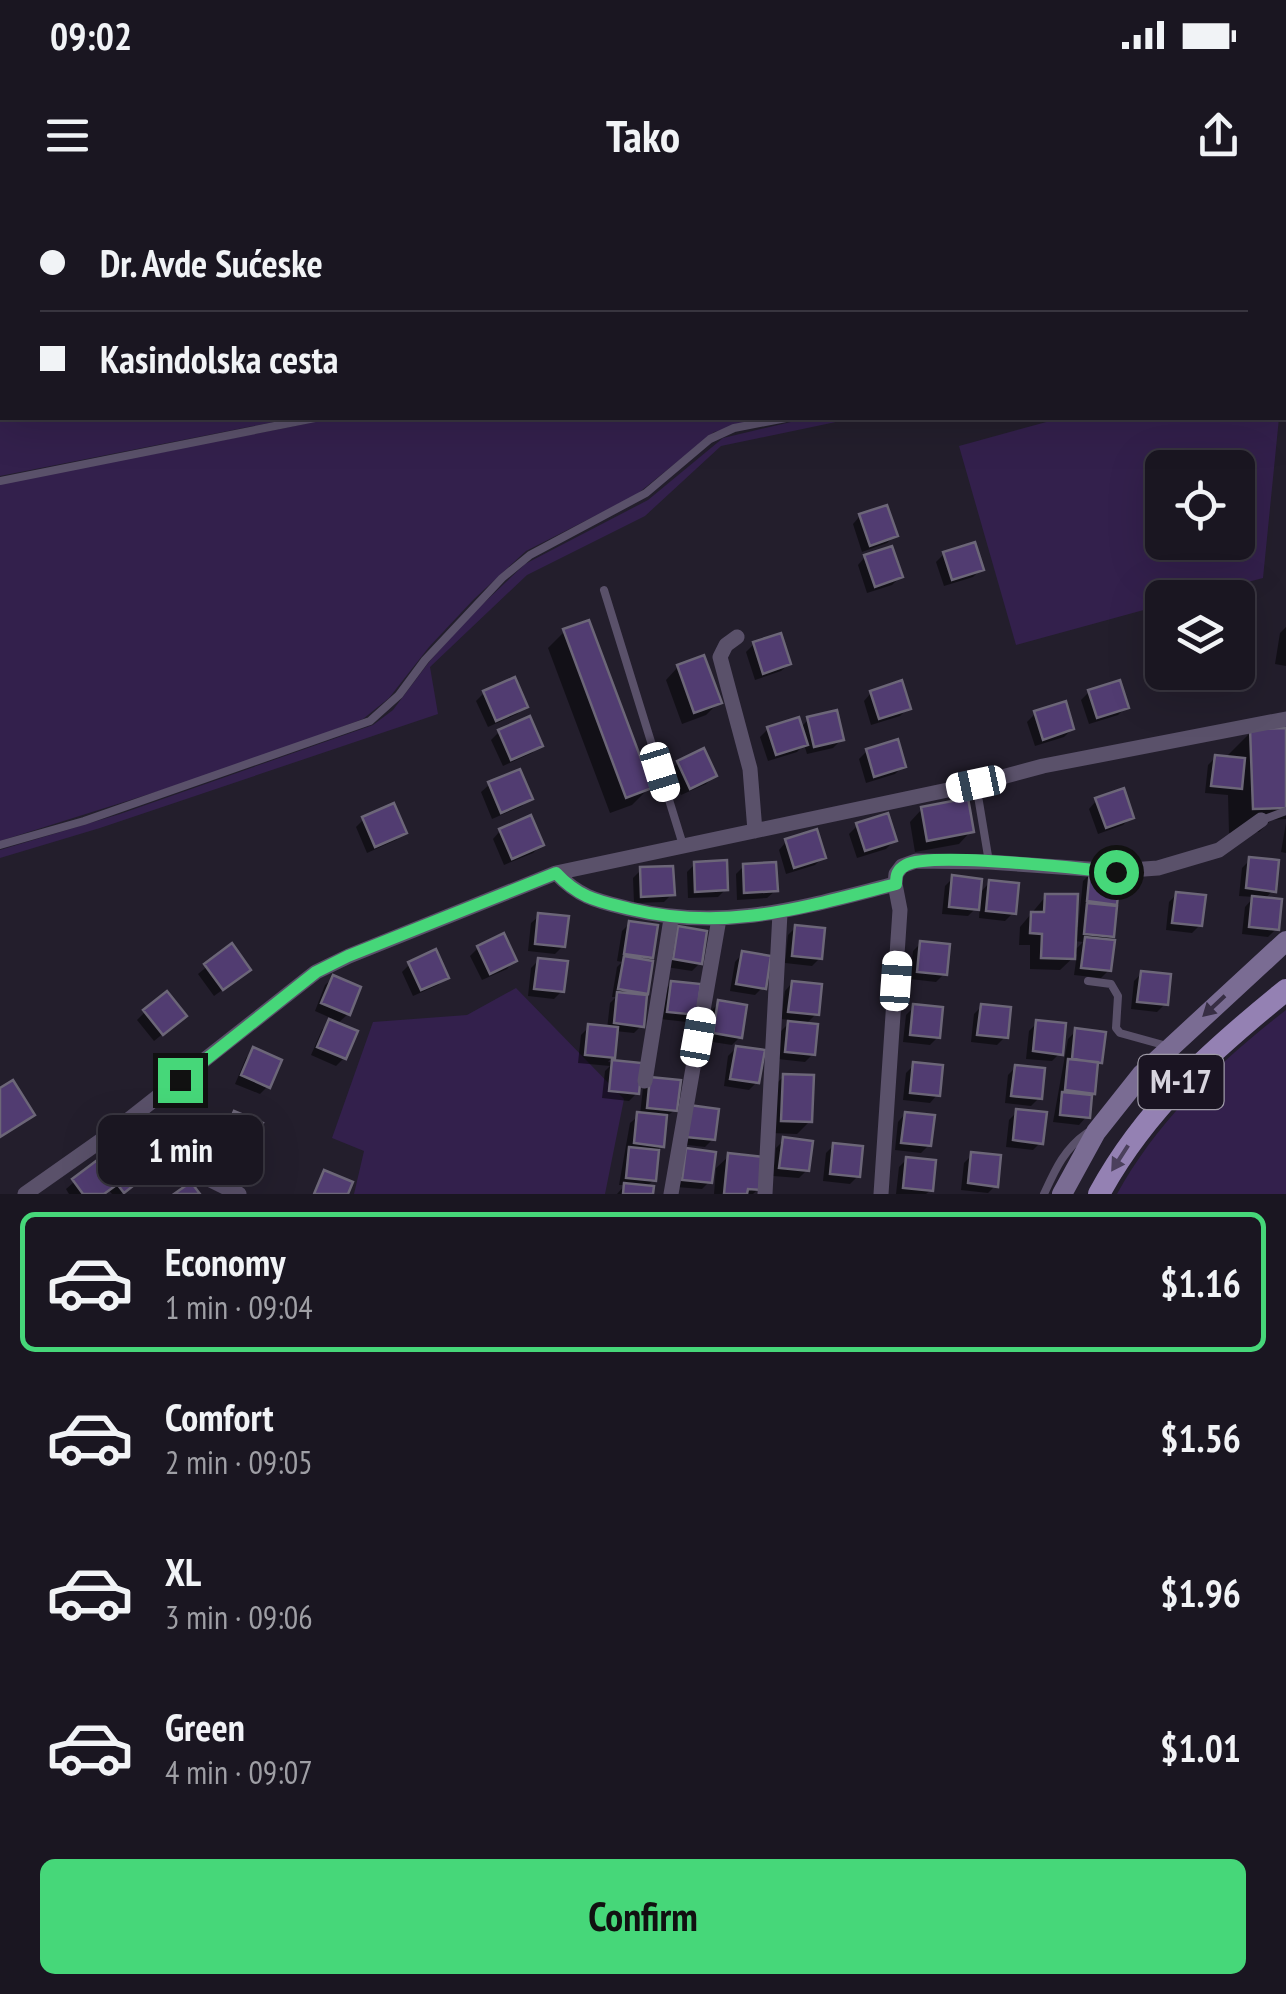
<!DOCTYPE html>
<html lang="en">
<head>
<meta charset="utf-8">
<style>
  body { margin:0; font-family:"PT Sans Narrow",sans-serif; background:#27232e; color:#f1f3f6; height:100vh; display:flex; flex-direction:column; font-size:38px; white-space:nowrap }
  * { box-sizing:border-box; margin:0 }
  p { font-size:32px; color:#9f9fa5 }
  .icon { flex:none; width:55px; height:55px; fill:none; stroke:currentColor; stroke-width:2; stroke-linecap:round; stroke-linejoin:round }
  .map { position:relative; height:994px; overflow:hidden }
  .side { display:flex; flex-direction:column; background:#1a1621; flex:1 }
  .side>* { flex:none }
  .guide { position:absolute; left:0px; top:0px; width:1288px; height:220px; box-shadow:0 10px 40px #0002,0 0 0 2px #38353f; display:grid; align-content:center; height:220px; padding:0 40px; background:#1a1621 }
  .tools { position:absolute; left:1145px; top:250px; display:grid; gap:20px }
  .tools a { display:grid; place-items:center; width:110px; height:110px; border-radius:15px; background:#1a1621; box-shadow:0 10px 40px #0002,0 0 0 2px #38353f; font-size:50px }
  .end { position:absolute; width:45px; height:45px; margin:-22px; border:12px solid #46d779; background:#111; box-shadow:0 0 0 5px #111 }
  .from { border-radius:50% }
  .bubble { position:absolute; height:70px; border-radius:15px; background:#1a1621; box-shadow:0 10px 40px #0002,0 0 0 2px #38353f; font-size:32px; font-weight:800; line-height:70px; text-align:center }
  .car { position:absolute; width:30px; height:60px; margin:-30px -15px; border-radius:12px; box-shadow:0 0 8px 2px #0007; background:linear-gradient(#fff 24%,#345 0 40%,#fff 0 76%,#345 0 86%,#fff 0) }
  .guide b { display:flex; align-items:center; gap:35px; height:95px; font-size:38px }
  .guide b+b { border-top:2px solid #38353f }
  .guide i { width:25px; height:25px; background:#f1f3f6 }
  ul { padding:18px 0 0; list-style:none }
  li { display:flex; align-items:center; gap:30px; height:140px; margin:0 20px 15px; padding:0 20px; border:5px solid transparent; border-radius:15px }
  li div { flex:1 }
  li b { display:block; font-size:38px }
  li em { font-style:normal; font-weight:800 }
  li.current { border-color:#46d779 }
  li>.icon { width:90px; height:90px; stroke-width:1.5 }
  .cta { display:flex; gap:20px; margin-top:auto; padding:20px 40px }
  .cta a { flex:1; height:115px; border-radius:15px; background:#46d779; color:#111; font-size:40px; font-weight:800; line-height:115px; text-align:center }
  .status { display:flex; justify-content:space-between; align-items:center; height:70px; padding:0 50px; background:#1a1621; direction:ltr }
  .status svg { height:28px; fill:currentColor }
  header { display:flex; justify-content:space-between; align-items:center; height:130px; padding:0 40px; background:#1a1621; font-size:45px; font-weight:800 }
  .map>svg:first-child { display:block }
  .green { fill:#33204c; fill-rule:evenodd }
  .shadow { fill:#0007; fill-rule:evenodd }
  .building { fill:#513c71; stroke:#6c6678; stroke-width:2.5 }
  .lines { fill:none; stroke-linecap:round; stroke-linejoin:round }
  .lane { stroke:#5a516a; stroke-width:8 }
  .street { stroke:#5a516a; stroke-width:15 }
  .secondary { stroke:#7a6c93; stroke-width:20 }
  .primary { stroke:#9481b3; stroke-width:22 }
  .oneway { fill:#372e44 }
  .oneway2 { fill:#4b405c }
  .route { stroke:#46d779; stroke-width:12 }
  .labels { text-anchor:middle; stroke-width:8; stroke-linejoin:round; paint-order:stroke }
  .shield { fill:#1a1422; stroke:#9e9aa6; stroke-width:2.5 }
  .shield-label { font-size:32px; font-weight:bold; fill:#d7d4de }
</style>
</head>
<body>
<div class="status"><b>09:02</b><svg viewBox="0 0 49 12"><path d="M0 12V9h3v3zM5 12V6h3v6zM10 12V3h3v9zM15 12V0h3v12zM26 1h20v11H26zM47 4h2v5h-2z"/></svg></div>
<header><svg class="icon" aria-label="menu" viewBox="0 0 24 24"><path d="M4 6h16M4 12h16M4 18h16"/></svg>Tako<svg class="icon" aria-label="share" viewBox="0 0 24 24"><path d="M12 15V3M7 8l5-5 5 5M5 13v7h14v-7"/></svg></header>
<div class="map">
<svg width="1286" height="994" viewBox="0 0 1286 994">
  <rect width="100%" height="100%" fill="#231e2c"/>
  <path class="green" d="M185,0H1286V30L1285,2H170Z
    M0,35H2V218H294L0,276Z
    M335,218H768L714,232L636,295L526,351L474,399L429,447L389,498L363,519L232,568L0,641V284Z
    M808,218H855L721,246L645,316L527,375L430,467L438,514L100,628L0,658V650L120,614L373,525L393,510L429,462L468,418L525,364L648,300L723,238Z
    M1061,218H1279L1263,378L1192,397L1162,398V405L1016,445L959,246ZM1162,268H1238V342H1162Z
    M516,788L624,899L605,994H354L364,951L332,938L373,822L467,815Z
    M1286,810V994H1117C1158,920 1219,862 1286,810Z"/>
  <path class="shadow" d="M860,316L895,335L887,343L862,352L853,324Z
    M944,354L981,369L973,377L944,386L936,362Z
    M865,357L900,377L892,385L867,393L858,365Z
    M1286,427V466L1275,464L1280,433Z
    M565,431L649,588L632,605L610,613L548,448Z
    M754,444L789,464L781,471L755,480L746,452Z
    M678,467L719,502L706,515L682,524L666,480Z
    M1089,492L1126,507L1118,515L1089,524L1081,500Z
    M484,493L525,506L517,514L488,527L476,501Z
    M871,493L908,508L900,516L871,525L864,501Z
    M1035,514L1072,529L1064,537L1035,546L1027,522Z
    M809,519L841,540L833,548L807,554L804,544L797,552L768,561L760,537L768,529L800,528Z
    M1286,531V619L1271,620L1259,632L1229,633L1228,595L1205,593L1208,565L1216,557L1225,558L1251,532Z
    M499,532L540,545L532,553L503,566L491,540Z
    M867,551L903,566L895,574L866,583L859,559Z
    M678,563L714,576L706,584L681,595L670,571Z
    M519,572L530,598L522,606L492,619L481,592L489,585Z
    M1096,601L1131,617L1123,625L1098,634L1089,609Z
    M922,609L971,631L959,644L915,652L910,622Z
    M364,619L404,632L396,640L367,653L356,627Z
    M1286,623V653L1281,652Z
    M857,626L894,641L886,649L857,658L849,634Z
    M500,631L541,645L533,653L504,665L493,639Z
    M786,642L823,657L815,665L786,674L779,650Z
    M1250,660L1273,690L1264,700L1276,729L1268,737L1242,734L1245,707L1254,697L1239,696L1242,668Z
    M695,664L726,689L718,697L688,698L687,672Z
    M744,666L775,691L767,698L737,700L736,674Z
    M641,670L672,694L664,702L634,703L633,678Z
    M1091,673L1118,676L1111,736L1105,742L1109,770L1101,778L1074,775L1077,754L1060,770L1030,769V745H1019L1020,727L1046,696L1074,727H1078L1083,681ZM1074,741L1083,742L1073,752Z
    M953,678L978,695L990,682L1013,713L1005,721L979,718L980,704L968,716L942,714L945,686Z
    M1177,694L1200,725L1192,733L1166,730L1169,702Z
    M539,716L563,746L555,754L528,751L531,723Z
    M630,723L651,757L646,762L645,793L640,797L642,825L634,833L615,831L612,857L608,862L640,865L637,893L629,901L602,898L605,871L610,866L578,863L581,835L589,827L607,829L610,803L616,797H612L617,767L622,762L617,761L622,731Z
    M796,727L820,758L812,766L785,763L788,735Z
    M679,729L700,763L692,771L666,767L671,737Z
    M921,743L944,774L936,782L910,779L913,751Z
    M231,747L240,777L214,796L198,774Z
    M478,748L514,761L507,769L482,780L470,756Z
    M742,754L763,787L755,795L730,791L735,762Z
    M539,760L562,791L554,799L528,796L531,768Z
    M410,764L446,777L438,785L413,796L402,772Z
    M1142,773L1165,804L1157,812L1131,809L1134,781Z
    M333,778L348,814L336,825L344,858L336,866L311,855L322,830L333,819L315,811L325,785Z
    M672,783L695,814L687,822L660,819L664,791Z
    M792,783L816,814L805,825L813,854L805,862L778,859L781,831L792,820L781,819L785,791Z
    M719,803L740,837L732,845L706,841L711,811Z
    M982,806L1005,837L997,845L971,842L974,814Z
    M914,807L938,837L930,845L903,842L906,815Z
    M145,812L176,823L154,841L137,820Z
    M1037,823L1060,853L1052,861L1026,859L1029,831Z
    M1076,831L1103,834L1087,916L1079,925L1053,922L1068,839Z
    M736,848L757,882L749,890L724,886L728,856Z
    M254,850L268,886L260,894L235,884L246,858Z
    M914,865L937,895L930,903L903,900L906,873Z
    M1016,867L1039,898L1031,906L1005,903L1008,875Z
    M784,876L810,921L797,934L770,933L771,889Z
    M651,880L675,910L664,918L654,980L646,987L651,994H617L625,985H619L630,923L640,915L643,888Z
    M1017,912L1041,942L1033,950L1006,947L1009,920Z
    M235,914L249,950L241,958L216,947L227,922Z
    M905,914L929,945L921,953L895,950L898,922Z
    M682,916L713,939L705,947L679,944Z
    M784,940L807,970L799,978L773,976L776,948Z
    M834,945L858,976L850,984L823,981L826,953Z
    M687,951L710,981L702,989L676,987Z
    M972,955L996,985L988,993L961,990L964,963Z
    M729,956L758,989L753,994H714L716,968Z
    M907,959L931,990L926,994H896L899,967Z
    M95,964L103,974L107,970L137,982L121,994H112L108,989L103,994H69L66,989Z"/>
  <path class="building" d="M887,305L898,336L870,346L859,314Z
    M975,342L984,370L952,380L943,352Z
    M892,346L903,377L875,387L864,355Z
    M1238,413L1247,414L1244,445H1238Z
    M589,420L652,588L626,598L563,429Z
    M781,433L791,464L763,474L753,442Z
    M704,455L722,503L694,513L677,465Z
    M515,477L528,507L496,521L483,491Z
    M902,480L911,509L879,519L870,491Z
    M1120,480L1129,508L1097,518L1088,490Z
    M1066,501L1074,529L1043,540L1034,511Z
    M837,510L844,540L814,547L807,517Z
    M530,516L543,546L511,560L498,530Z
    M799,517L808,545L776,555L767,527Z
    M1286,528V608L1253,609L1250,529Z
    M898,539L906,567L874,577L866,549Z
    M704,548L717,576L690,589L677,561Z
    M1215,555L1245,558L1242,589L1211,586Z
    M520,569L533,599L501,613L488,582Z
    M1124,588L1134,618L1106,628L1095,598Z
    M968,598L974,632L927,641L921,607Z
    M394,603L407,633L375,647L362,617Z
    M888,613L897,641L865,651L856,623Z
    M531,615L544,645L512,659L499,629Z
    M817,629L826,658L794,668L785,639Z
    M1249,657L1279,660L1276,692L1246,688Z
    M727,660L728,690L695,692L694,662Z
    M776,662L778,691L744,693L743,664Z
    M673,666L675,695L641,697L640,667Z
    M1090,670L1120,673L1117,705L1087,701Z
    M952,675L982,679L979,710L949,707Z
    M989,680L1019,683L1016,714L986,711Z
    M1176,692L1206,695L1202,726L1172,723Z
    M1045,694H1078L1075,759L1041,758L1042,734L1030,733L1031,712H1044Z
    M1252,696L1282,699L1279,730L1249,727Z
    M1087,703L1117,706L1114,737L1084,734Z
    M538,713L569,716L565,747L535,744Z
    M629,721L658,725L653,758L624,754Z
    M795,725L825,728L822,759L792,756Z
    M678,726L707,731L702,764L673,759Z
    M504,733L517,761L490,774L477,746Z
    M1085,737L1115,740L1111,771L1081,768Z
    M920,741L950,744L947,775L917,772Z
    M232,743L251,770L223,790L204,764Z
    M436,749L449,778L421,790L408,762Z
    M742,751L771,756L766,789L736,784Z
    M624,756L653,761L648,794L618,789Z
    M538,758L568,761L564,792L534,789Z
    M1141,771L1171,774L1168,805L1137,802Z
    M333,775L361,787L350,815L321,803Z
    M671,781L701,784L697,815L667,812Z
    M792,781L822,784L819,815L788,812Z
    M167,791L187,816L163,835L143,810Z
    M617,792L647,795L644,827L614,823Z
    M718,800L747,805L742,838L713,833Z
    M913,804L943,807L940,838L910,835Z
    M981,804L1011,807L1008,838L977,835Z
    M329,819L358,831L346,859L317,847Z
    M1036,820L1066,823L1063,855L1033,851Z
    M788,821L818,824L815,855L785,852Z
    M588,824L618,827L615,858L585,855Z
    M1075,828L1106,832L1102,863L1072,859Z
    M736,846L765,850L759,883L730,879Z
    M253,847L282,860L270,888L241,875Z
    M1068,859L1098,862L1095,894L1065,890Z
    M612,860L642,863L639,894L609,891Z
    M913,862L943,865L940,896L910,893Z
    M1015,865L1045,868L1042,899L1011,896Z
    M783,874L814,875L812,922L781,921Z
    M650,877L681,880L677,911L647,908Z
    M13,880L35,915L0,937V888Z
    M1062,892L1092,895L1090,918L1060,915Z
    M689,905L719,909L715,940L685,937Z
    M1016,909L1047,912L1043,944L1013,940Z
    M234,911L263,923L251,951L222,939Z
    M637,912L667,915L664,947L634,943Z
    M905,912L935,915L931,946L901,943Z
    M783,937L813,941L809,971L779,968Z
    M833,943L863,946L860,977L830,974Z
    M629,947L659,950L656,981L626,978Z
    M686,948L716,952L712,983L682,980Z
    M129,949L148,974L124,993L105,968Z
    M971,952L1001,955L998,987L968,983Z
    M728,953L764,957L761,990L748,989L747,994H724Z
    M906,957L936,960L933,991L903,988Z
    M96,961L115,986L104,994H83L72,979Z
    M324,970L353,982L348,994H314Z
    M191,982L200,994H174Z
    M624,983L654,986L653,994H623Z"/>
  <g class="lines">
    <path class="lane" d="M139,2L154,0
      M0,31L2,30
      M1285,33H1286
      M1285,123H1286
      M0,281L315,218
      M604,390L683,645
      M976,584L989,662
      M1262,620L1286,611
      M0,645L84,621L370,521L399,495L425,460L502,378L530,355L646,293L710,239L734,228L786,218
      M1088,781L1111,784L1118,796L1116,828L1120,833L1167,846
      M1044,994C1055,970 1064,949 1087,933"/>
    <path class="street" d="M737,437L726,445L720,457L750,569L755,631
      M556,673C580,698 598,701 630,709C724,732 804,707 895,684L896,674L902,666L916,661L989,662L1117,671L1158,668L1219,650L1261,620
      M645,881L671,719
      M113,932L239,994
      M25,994L113,932L316,772L349,756L556,673L976,584L1043,566L1286,519
      M671,994L719,719
      M765,994L780,713
      M881,994L900,710L895,684"/>
    <path class="secondary" d="M1062,994L1096,932L1142,874L1286,741"/>
    <path class="primary" d="M1099,994C1145,909 1212,850 1286,790"/>
  </g>
  <defs><path id="oneway-solid" d="M-6-.8H1V-3.2L6.5 0L1 3.2V.8H-6Z" transform="scale(2.5)"/></defs>
  <use class="oneway" href="#oneway-solid" transform="translate(1214 806) rotate(137)"/>
  <use class="oneway2" href="#oneway-solid" transform="translate(1120 958) rotate(123)"/>
  <g class="lines">
    <path class="route" d="M180,880L316,772L348,756L556,673C579,698 598,701 630,709C727,732 802,708 896,684C896,675 897,670 906,665C932,651 1079,669 1116,672"/>
  </g>
  <g class="labels">
    <rect class="shield" x="1138.5" y="855" width="85" height="54" rx="8"/>
    <g class="shield-label">
      <text x="1181" y="893">M-17</text>
    </g>
  </g>
</svg>
<div class="tools">
<a><svg class="icon" aria-label="locate" viewBox="0 0 24 24"><circle cx="12" cy="12" r="6"/><path d="M12 2v4M12 18v4M2 12h4M18 12h4"/></svg></a>
<a><svg class="icon" aria-label="layers" viewBox="0 0 24 24"><path d="M12 4l9 5-9 5-9-5zM3 14l9 5 9-5"/></svg></a>
</div>
<i class="end from" style="left:1116px;top:672px"></i>
<i class="end" style="left:180px;top:880px"></i>
<div class="bubble" style="left:98px;top:915px;width:165px">1 min</div>
<i class="car" style="left:660px;top:572px;rotate:163deg"></i>
<i class="car" style="left:976px;top:584px;rotate:258deg"></i>
<i class="car" style="left:896px;top:781px;rotate:4deg"></i>
<i class="car" style="left:698px;top:837px;rotate:10deg"></i>
<div class="guide">
<b><i class="from"></i>Dr. Avde Sućeske</b>
<b><i></i>Kasindolska cesta</b>
</div>
</div>
<section class="side">
<ul>
<li class="current"><svg class="icon" aria-label="car" viewBox="0 0 24 24"><path d="M5 17H2v-5l4-1 3-4h7l3 4 3 1v5h-3M9 17h6M6 11h13"/><circle cx="7" cy="17" r="2"/><circle cx="17" cy="17" r="2"/></svg><div><b>Economy</b><p>1 min · 09:04</p></div><em>$1.16</em></li>
<li><svg class="icon" aria-label="car" viewBox="0 0 24 24"><path d="M5 17H2v-5l4-1 3-4h7l3 4 3 1v5h-3M9 17h6M6 11h13"/><circle cx="7" cy="17" r="2"/><circle cx="17" cy="17" r="2"/></svg><div><b>Comfort</b><p>2 min · 09:05</p></div><em>$1.56</em></li>
<li><svg class="icon" aria-label="car" viewBox="0 0 24 24"><path d="M5 17H2v-5l4-1 3-4h7l3 4 3 1v5h-3M9 17h6M6 11h13"/><circle cx="7" cy="17" r="2"/><circle cx="17" cy="17" r="2"/></svg><div><b>XL</b><p>3 min · 09:06</p></div><em>$1.96</em></li>
<li><svg class="icon" aria-label="car" viewBox="0 0 24 24"><path d="M5 17H2v-5l4-1 3-4h7l3 4 3 1v5h-3M9 17h6M6 11h13"/><circle cx="7" cy="17" r="2"/><circle cx="17" cy="17" r="2"/></svg><div><b>Green</b><p>4 min · 09:07</p></div><em>$1.01</em></li>
</ul>
<div class="cta"><a>Confirm</a></div>
</section>
</body>
</html>
